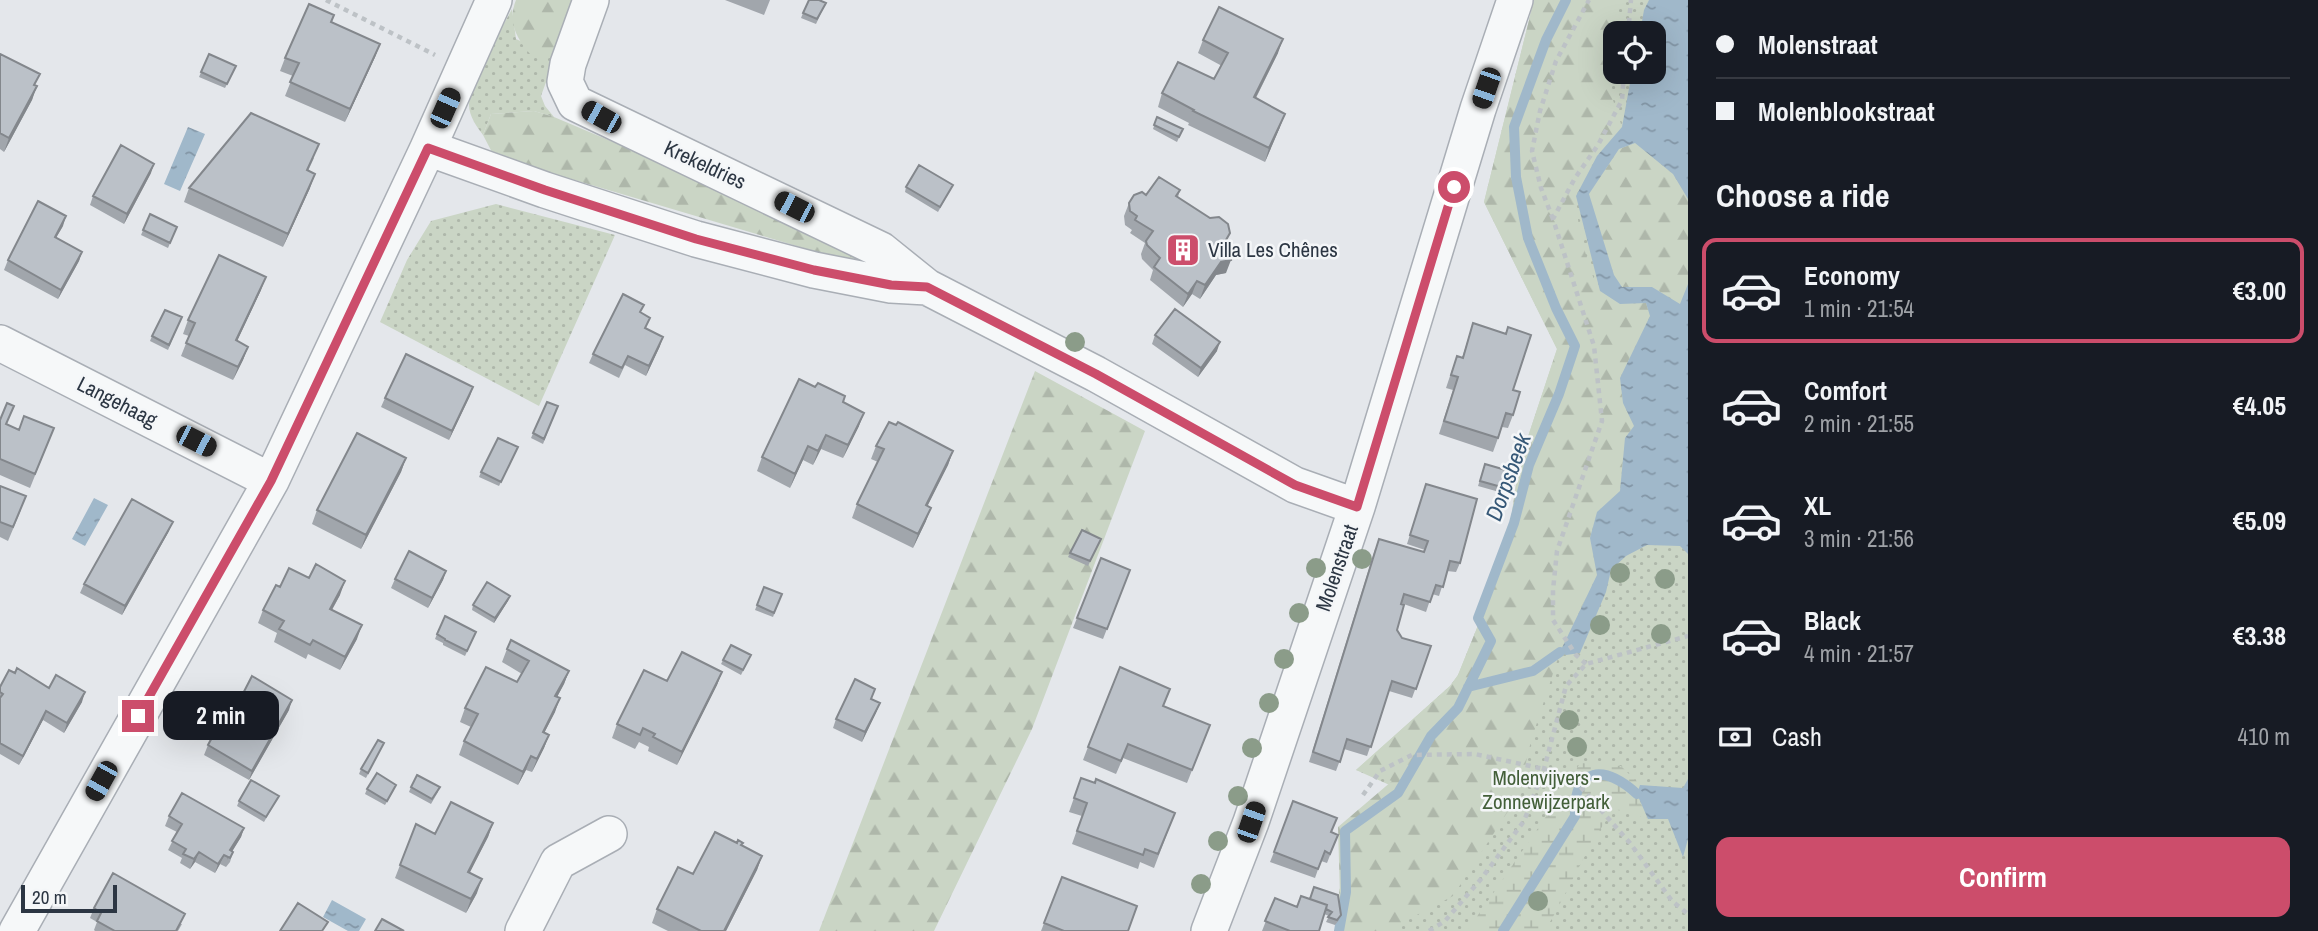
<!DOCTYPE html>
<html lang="en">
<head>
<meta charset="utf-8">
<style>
  body { margin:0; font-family:"Archivo Narrow",sans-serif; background:#242831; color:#f1f3f6; height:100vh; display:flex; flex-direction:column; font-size:26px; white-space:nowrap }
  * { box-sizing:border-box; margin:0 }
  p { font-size:23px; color:#9ea1a6 }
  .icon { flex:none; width:38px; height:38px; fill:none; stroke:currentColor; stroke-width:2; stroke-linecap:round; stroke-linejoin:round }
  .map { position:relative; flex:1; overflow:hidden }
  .sheet { display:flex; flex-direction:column; background:#171b24; width:630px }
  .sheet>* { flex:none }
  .banner { display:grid; align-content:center; height:154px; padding:0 28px; background:#171b24 }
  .buttons { position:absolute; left:1603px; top:21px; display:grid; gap:14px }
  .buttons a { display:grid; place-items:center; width:63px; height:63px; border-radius:14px; background:#171b24; box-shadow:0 7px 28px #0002; font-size:35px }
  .scale { position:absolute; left:21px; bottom:18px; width:96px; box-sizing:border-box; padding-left:7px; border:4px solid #2c3643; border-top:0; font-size:19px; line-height:24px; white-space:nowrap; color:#2c3643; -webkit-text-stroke:5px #f4f6f8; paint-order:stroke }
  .end { position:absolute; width:32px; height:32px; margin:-16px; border:9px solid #cc4d6b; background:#fff; box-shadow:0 0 0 4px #fff }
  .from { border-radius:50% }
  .bubble { position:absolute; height:49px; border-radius:14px; background:#171b24; box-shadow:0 7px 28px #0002; font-size:23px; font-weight:700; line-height:49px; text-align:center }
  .car { position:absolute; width:21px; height:42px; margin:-21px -10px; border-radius:9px; box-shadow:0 0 5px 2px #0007; background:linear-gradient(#222 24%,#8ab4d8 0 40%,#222 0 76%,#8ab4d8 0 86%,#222 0) }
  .banner b { display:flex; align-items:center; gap:24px; height:66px; font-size:26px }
  .banner b+b { border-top:2px solid #363941 }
  .banner i { width:18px; height:18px; background:#f1f3f6 }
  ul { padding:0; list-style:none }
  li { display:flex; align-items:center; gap:21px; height:105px; margin:0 14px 10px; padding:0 14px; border:4px solid transparent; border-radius:14px }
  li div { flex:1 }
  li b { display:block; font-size:26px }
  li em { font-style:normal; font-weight:700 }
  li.current { border-color:#cc4d6b }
  li>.icon { width:63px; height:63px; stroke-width:1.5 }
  h2 { padding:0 28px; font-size:32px; line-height:84px }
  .pay { display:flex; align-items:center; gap:18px; height:77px; padding:0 28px; font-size:26px }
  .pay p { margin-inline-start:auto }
  .button { display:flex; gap:14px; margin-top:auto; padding:14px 28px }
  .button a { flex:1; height:80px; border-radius:14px; background:#cc4d6b; color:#fff; font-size:28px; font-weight:700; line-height:80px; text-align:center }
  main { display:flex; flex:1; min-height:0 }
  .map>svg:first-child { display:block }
  .grass { fill:url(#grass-dots); fill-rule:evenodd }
  .forest { fill:url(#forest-firs) }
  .wetland { fill:url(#wetland-marsh) }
  .water { fill:url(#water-ripples) }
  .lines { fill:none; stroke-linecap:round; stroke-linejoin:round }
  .stream { stroke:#a0b8ca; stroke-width:10 }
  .street-casing { stroke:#a9aeb5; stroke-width:38 }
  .path { stroke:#bdc2c6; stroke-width:4.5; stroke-dasharray:5 5; stroke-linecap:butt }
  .street { stroke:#f6f8f9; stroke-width:35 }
  .tree { fill:#8b9c89 }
  .wall { fill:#a1a6ac }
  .shaded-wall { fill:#83878c }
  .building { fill:#bbc1c8; stroke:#83878c; stroke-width:2 }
  .route { stroke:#cc4d6b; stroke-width:9 }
  .labels { text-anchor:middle; stroke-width:5; stroke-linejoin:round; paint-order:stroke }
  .street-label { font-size:21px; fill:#2c3643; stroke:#f4f6f8 }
  .poi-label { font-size:21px; fill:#2c3643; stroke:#f4f6f8; text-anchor:start }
  .park-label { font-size:21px; fill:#435f39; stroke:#f4f6f8 }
  .water-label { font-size:23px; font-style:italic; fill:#365877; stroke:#f4f6f8 }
</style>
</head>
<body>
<main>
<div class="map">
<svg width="1688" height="931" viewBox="0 0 1688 931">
  <defs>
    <pattern id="grass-dots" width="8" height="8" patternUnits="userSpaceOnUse" patternTransform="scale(1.75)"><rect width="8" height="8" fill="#cad5c5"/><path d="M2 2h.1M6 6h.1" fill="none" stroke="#aeb7aa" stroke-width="1.8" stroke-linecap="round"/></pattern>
    <pattern id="forest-firs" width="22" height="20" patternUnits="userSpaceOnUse" patternTransform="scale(1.75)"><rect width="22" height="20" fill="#cad5c5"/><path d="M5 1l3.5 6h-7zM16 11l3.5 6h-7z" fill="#aeb7aa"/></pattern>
    <pattern id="wetland-marsh" width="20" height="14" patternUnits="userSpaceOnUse" patternTransform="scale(1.75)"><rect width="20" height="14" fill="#cad5c5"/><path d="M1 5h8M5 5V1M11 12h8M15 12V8" fill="none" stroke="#aeb7aa"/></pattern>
    <pattern id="water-ripples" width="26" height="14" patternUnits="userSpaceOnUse" patternTransform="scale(1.75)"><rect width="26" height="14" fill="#a0b8ca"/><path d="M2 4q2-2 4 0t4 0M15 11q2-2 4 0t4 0" fill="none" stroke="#8396a6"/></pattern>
  </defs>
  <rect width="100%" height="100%" fill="#e4e7eb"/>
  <path class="grass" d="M1534,0H1688V931H1341L1339,890L1394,787L1356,770L1450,686L1458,675L1481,618L1491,574L1510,526L1519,464L1557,349L1484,202ZM1615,33H1654V72H1615Z
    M512,9L516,39L555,57L541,96L545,106L554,117L534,111L491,114L483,135C477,127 469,116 469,105C469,84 501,30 512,9Z
    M496,204L615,235L539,406L380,322L407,260L431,221Z"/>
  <path class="forest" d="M516,0H577L555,57L532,56C517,40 507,22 516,0Z
    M1534,0H1619L1611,94L1622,127C1605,148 1587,167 1577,194C1572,208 1590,280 1601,292C1614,305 1630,304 1646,303L1650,316L1620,378L1623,403L1634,426L1625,438L1620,491L1597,512L1590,538L1597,575L1560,652L1531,741L1518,796L1453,896L1392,928L1391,931H1341L1338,827L1392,781L1356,770L1450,686L1458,675L1481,618L1491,574L1510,526L1519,464L1557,349L1484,202Z
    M534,111L554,117L851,243L872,261L864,266L494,156L483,135L491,114Z
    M1635,143L1673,174L1688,199V284L1681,304L1652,287H1622C1604,261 1597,224 1589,194L1619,149Z
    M1035,371L1145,431L1032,729L934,931H819Z"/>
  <path class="wetland" d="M1580,763L1621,766L1640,785L1637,795L1648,819L1614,809C1586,847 1569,890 1545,931H1467L1556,802Z"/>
  <path class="water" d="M1649,0H1688V199L1673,174L1635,143L1619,149L1589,194L1614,275L1622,287H1652L1680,304L1688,284V268V554L1680,546L1647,545L1626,556L1611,570L1606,592L1580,653L1566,655L1560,652L1597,575L1590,538L1597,512L1620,491L1625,438L1634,426L1623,403L1620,378L1650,316L1646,303L1620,304L1600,291L1576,196L1597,156L1622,127L1632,72H1654V33H1640L1644,10Z
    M188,127L205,134L180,191L164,184Z
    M94,498L108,505L85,546L72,539Z
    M1688,779V839L1683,857L1668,819H1648L1637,794L1640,785L1683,788Z
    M332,900L366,919L359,931H348L323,917Z"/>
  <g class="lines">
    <path class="stream" d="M1468,687L1533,671L1560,652
      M1339,931L1346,892L1345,831L1398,793L1431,736L1458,708L1491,641L1478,618L1514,523L1529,465L1559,394L1575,346L1556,308L1528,238L1516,177L1514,127L1546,40L1566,0
      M1503,931L1575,816C1573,765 1605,765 1637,794"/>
    <g class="street-casing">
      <path id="street" d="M591,0L568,64L565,82L575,103L881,250L927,287
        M428,148L494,0
        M0,343L271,481
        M17,931L271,481L428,148L545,190L696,239L814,270L891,285L927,287L1096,374L1295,485L1357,507
        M523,931L558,862L609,834
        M1209,931L1251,822L1357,507L1478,109L1515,0"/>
    </g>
    <path class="path" d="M326,0L435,55
      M1628,33L1631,0
      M1553,219L1541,188L1532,151L1540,111L1556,61L1589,0
      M1586,664L1576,655L1553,620V590L1557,551L1602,421L1594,346L1553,219L1575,178L1598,145L1622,100L1624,72
      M1363,795L1380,771L1412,755L1475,754L1544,769L1577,783L1630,843L1672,901L1688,914
      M1429,931L1445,921L1481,879L1524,821L1544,769L1566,686L1586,664L1688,636"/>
    <use href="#street" class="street"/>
  </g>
  <g class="tree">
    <circle cx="1075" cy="342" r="10"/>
    <circle cx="1362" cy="559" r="10"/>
    <circle cx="1316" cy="568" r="10"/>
    <circle cx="1620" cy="573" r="10"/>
    <circle cx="1665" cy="579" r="10"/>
    <circle cx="1299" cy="613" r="10"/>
    <circle cx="1600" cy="625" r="10"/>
    <circle cx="1661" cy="634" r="10"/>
    <circle cx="1284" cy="659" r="10"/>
    <circle cx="1269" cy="703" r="10"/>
    <circle cx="1569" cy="720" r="10"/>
    <circle cx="1577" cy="747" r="10"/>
    <circle cx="1252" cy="748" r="10"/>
    <circle cx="1238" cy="796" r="10"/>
    <circle cx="1218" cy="841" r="10"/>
    <circle cx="1201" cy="884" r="10"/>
    <circle cx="1538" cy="901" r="10"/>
  </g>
  <path class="wall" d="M725,0H770L764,15Z
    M826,3L816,24L801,18L803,13Z
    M332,22L380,44L375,57L345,122L285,96L293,76L280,71L285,58Z
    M1203,40L1278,53L1256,98L1280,127L1265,162L1188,125L1189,123L1158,107L1162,93L1214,79L1222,66L1198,53Z
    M0,54L36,86L32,100L4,152L0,149Z
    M209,54L234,71L225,88L199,77Z
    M1157,117L1183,129L1177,142L1153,129Z
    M314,158L308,171L310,188L283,247L184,202L189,188Z
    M151,173L124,224L90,205L93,196Z
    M953,185L938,212L905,192L906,187Z
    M1180,190L1178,197L1227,244L1226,273L1216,275L1200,299L1192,294L1183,307L1150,280L1153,270L1142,259L1141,254L1145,243L1130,233L1132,230L1125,225L1124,216L1129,203L1146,195Z
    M150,214L177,227L168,248L141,235Z
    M63,226L56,238L82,252L79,261L58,299L4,270L8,260Z
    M261,290L237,341L248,347L243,360L233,380L181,356L189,336L183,334L188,320Z
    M641,313L646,328L660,346L646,376L625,365L619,378L589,363L593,354Z
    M182,317L168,350L150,341L152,336Z
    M1473,323L1513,390V415L1508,428L1502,427L1493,452L1439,434L1453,390L1446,388L1452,370L1457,356L1462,358Z
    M1155,335L1217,351L1198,377L1152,344Z
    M473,387L449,440L381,407L385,398Z
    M815,387L845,396L843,402L859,426L843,458L821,449L813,465L803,460L790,488L757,471L762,457Z
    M547,402L558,406L543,444L531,438Z
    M0,420L7,425L19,430L54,428L30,488L0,475Z
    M876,446L953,451L948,465L927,506L926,521L913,548L852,518L857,504L878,462L871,459Z
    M516,452L499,486L479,477L481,472Z
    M406,458L401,472L361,549L312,524L317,510Z
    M1485,464L1512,490L1510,495L1478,486Z
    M0,486L21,510L8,541L0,537Z
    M1423,494L1460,563L1456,572L1447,571L1439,596L1432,594L1426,612L1401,603L1397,630L1402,638L1431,646L1412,698L1389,691L1367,756L1344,749L1336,771L1309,762L1375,549L1424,552L1425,550L1407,544Z
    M169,531L122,615L80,593L84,584Z
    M1101,539L1088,566L1068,557L1070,553Z
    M1101,558L1130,570L1103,639L1073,628Z
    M446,571L443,580L428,608L391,588L395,579Z
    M280,587L340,595L332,610L357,639L340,670L308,654L306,659L274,642L277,633L258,623L263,610Z
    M764,587L782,594L773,617L755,610Z
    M510,596L508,601L494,623L472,610L473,605Z
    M437,634L474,637L465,656L443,645V643L435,639Z
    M507,649L569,671L564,684L557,697L555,712L544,733L549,735L544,748L532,772L526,770L518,785L459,755L464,741L471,727L460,722L465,708L517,682L522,674L502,662Z
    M751,655L741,675L721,664L723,660Z
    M722,672L717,685L677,765L648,751L649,747L639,742L635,749L612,738L617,724L667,681Z
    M15,673L82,702L64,733L43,720L19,765L0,754V687Z
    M871,700L880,703L862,742L833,728L836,719Z
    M1164,706L1210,725L1187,783L1123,758L1116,774L1083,760L1088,747Z
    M289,710L249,780L204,755L208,745Z
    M384,743L366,778L359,774L361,769Z
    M1081,778L1175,813L1154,868L1140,862L1138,869L1072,844L1082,816L1069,812Z
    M411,787L438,792L431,804L409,792Z
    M367,789L394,790L385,805L365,794Z
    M279,796L264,822L237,806L239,801Z
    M169,816L244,828L241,837L232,851L233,852L230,862L226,867L220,864L215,873L195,862L190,869L180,863L182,858L168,850L177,832L165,826Z
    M493,823L488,837L469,873L477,893L466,913L395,878L416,824L435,834Z
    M1331,832L1338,835L1327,863L1321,861L1315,878L1270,862L1274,852Z
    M742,846L762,856L757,870L726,931H668L652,923L657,909L693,874Z
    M1062,877L1128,931H1041Z
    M1314,887L1339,920L1335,925L1326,922L1329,916L1324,914L1319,931H1262L1275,898L1297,907L1301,896L1310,899Z
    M94,908L182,924L178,931H95L94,930L97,922L90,918Z"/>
  <path class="shaded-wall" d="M1283,39L1278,53L1249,111L1254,97Z
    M380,44L375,57L345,122L350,109Z
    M37,86L32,100L4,152L9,138Z
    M1285,114L1280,127L1265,162L1269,148Z
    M154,164L151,173L124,224L127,214Z
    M315,174L310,188L283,247L288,234Z
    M66,216L63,226L51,246L55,237Z
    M82,252L79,261L58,299L61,290Z
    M1231,260L1226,273L1216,275L1200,299L1205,285L1221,262Z
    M266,277L261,290L231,354L236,340Z
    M1197,281L1192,294L1183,307L1188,294Z
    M663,337L660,346L646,376L649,366Z
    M1220,342L1217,351L1198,377L1201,368Z
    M248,347L243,360L233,380L238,367Z
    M473,387L470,396L449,440L452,431Z
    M864,413L859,426L843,458L848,445Z
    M826,435L821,449L813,465L818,451Z
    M808,446L803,460L790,488L795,474Z
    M953,451L948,465L921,519L926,505Z
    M406,458L401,472L361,549L366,535Z
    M931,508L926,521L913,548L918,534Z
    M173,522L169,531L122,615L125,606Z
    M446,571L443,580L428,608L432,598Z
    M345,581L340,595L325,622L330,609Z
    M510,596L508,601L494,623L495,618Z
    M362,625L357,639L340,670L345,657Z
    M569,671L564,684L550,710L555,696Z
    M722,672L717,685L677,765L682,752Z
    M85,692L82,702L64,733L67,723Z
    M560,698L555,712L538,745L543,732Z
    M292,700L289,710L249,780L252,771Z
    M880,703L876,713L862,742L865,732Z
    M46,711L43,720L19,765L23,756Z
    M549,735L544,748L532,772L537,759Z
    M531,756L526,770L518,785L523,772Z
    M493,823L488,837L463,886L468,872Z
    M244,828L241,837L227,860L230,850Z
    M199,852L195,862L190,869L194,859Z
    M224,855L220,864L215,873L218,864Z
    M762,856L757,870L726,931H724Z
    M482,879L477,893L466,913L471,899Z"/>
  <path class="building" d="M809,0H819L826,3L817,19L803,13Z
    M309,4L334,15L331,22L380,44L350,109L290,82L299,63L285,58Z
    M1219,7L1283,39L1254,97L1285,114L1269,148L1193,111L1194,110L1162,93L1178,62L1214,79L1228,53L1203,40Z
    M0,54L40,74L34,85L37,86L9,138L0,133Z
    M209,54L236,66L227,84L201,72Z
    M251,113L319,144L307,170L315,174L288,234L189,188Z
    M1157,117L1183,129L1179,137L1154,125Z
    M121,145L154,164L127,214L93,196Z
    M919,165L953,185L940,207L906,187Z
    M1159,177L1180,190L1176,196L1210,218L1219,217L1228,224L1230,233L1226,240L1231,260L1221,262L1205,285L1197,281L1188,294L1154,267L1160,258L1147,245L1146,241L1153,231L1135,220L1137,216L1130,211L1129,203L1134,195L1142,192L1146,195Z
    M38,201L66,216L55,237L82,252L61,290L8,260Z
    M150,214L177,227L170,243L143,230Z
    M219,255L266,277L236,340L248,347L238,367L186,343L195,323L188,320Z
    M623,294L644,305L640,312L650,318L645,328L663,337L649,366L628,356L622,368L593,354Z
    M1175,309L1220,342L1201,368L1155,335Z
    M165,310L182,317L169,345L152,336Z
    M1473,323L1506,334L1508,327L1531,335L1513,390L1520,392L1513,415L1506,413L1498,438L1444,421L1458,377L1451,375L1457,356L1463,358Z
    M406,354L473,387L452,431L385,398Z
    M799,379L815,387L818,383L845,396L843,402L864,413L848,445L826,435L818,451L808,446L795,474L762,457Z
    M547,402L558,406L544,439L533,433Z
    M7,403L14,406L6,424L19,430L24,416L54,428L35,474L0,459V420Z
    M889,422L896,425L898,422L953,451L926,505L931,508L918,534L857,504L884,449L876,446Z
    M357,433L406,458L366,535L317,510Z
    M498,438L518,447L501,482L481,472Z
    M1485,464L1516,473L1512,490L1480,481Z
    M1426,484L1477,499L1460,563L1450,561L1443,587L1436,585L1430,602L1404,594L1401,604L1404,605L1397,630L1402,638L1431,646L1416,689L1392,681L1371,747L1347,739L1340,762L1313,752L1379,539L1424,552L1428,541L1410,535Z
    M0,486L26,496L13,527L0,522Z
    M132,499L173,522L125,606L84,584Z
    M1082,530L1101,539L1090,561L1070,553Z
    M409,551L446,571L432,598L395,579Z
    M1101,558L1130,570L1107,629L1077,618Z
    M316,564L345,581L330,609L362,625L345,657L313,640L310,645L279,629L284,621L263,610L276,585L280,587L289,568L309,578Z
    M487,582L510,596L495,618L473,605Z
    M764,587L782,594L774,613L757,605Z
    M445,616L476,632L467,651L445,640V639L437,634Z
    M511,640L569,671L555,696L560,698L543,732L549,735L537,759L531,756L523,772L464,741L478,714L465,708L486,667L517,682L529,661L507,649Z
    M731,645L751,655L743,670L723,660Z
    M682,652L722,672L682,752L653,737L655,734L643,728L640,735L617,724L644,670L667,681Z
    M1120,667L1170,689L1163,706L1210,725L1192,770L1128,744L1121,761L1088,747Z
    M17,668L49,688L56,675L85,692L67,723L46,711L23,756L0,743V698L3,694L0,692V687L9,670L15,673Z
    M252,676L292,700L252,771L208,745L226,712L232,715Z
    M855,679L875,689L871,699L880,703L865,732L836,719Z
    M378,740L384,743L368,773L361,769Z
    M377,773L396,785L387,801L367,789Z
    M417,775L440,787L432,799L411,787Z
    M1081,778L1095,783L1096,779L1175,813L1158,854L1145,849L1143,855L1077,831L1087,803L1074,798Z
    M251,780L279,796L266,817L239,801Z
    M182,793L244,828L230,850L233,852L230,858L224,855L218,864L199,852L194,859L183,854L186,849L172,841L182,824L169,816Z
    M1293,801L1337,818L1331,832L1338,835L1330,854L1325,851L1318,869L1274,852Z
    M451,802L493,823L468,872L482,879L471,899L400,865L416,824L435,834Z
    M715,832L737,843L738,840L743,843L741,845L762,856L724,931H701L657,909L678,867L693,874Z
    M113,873L185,914L176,931H115L97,921L101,913L94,908Z
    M1062,877L1137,906L1128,931H1064L1044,923Z
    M1314,887L1338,895L1341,915L1337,920L1328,917L1332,912L1326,909L1327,905L1310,899Z
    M1301,896L1327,905L1319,931H1290L1265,921L1275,898L1297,907Z
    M298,903L328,922L322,931H280Z
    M382,919L404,931H375Z"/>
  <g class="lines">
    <path class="route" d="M138,716L271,481L428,148L545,190L696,239L814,270L891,285L927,287L1096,374L1295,485L1357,507L1454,187"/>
  </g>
  <defs>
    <g id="building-square" transform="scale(1.75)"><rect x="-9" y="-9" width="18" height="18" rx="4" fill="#cc4d6b" stroke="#f4f6f8"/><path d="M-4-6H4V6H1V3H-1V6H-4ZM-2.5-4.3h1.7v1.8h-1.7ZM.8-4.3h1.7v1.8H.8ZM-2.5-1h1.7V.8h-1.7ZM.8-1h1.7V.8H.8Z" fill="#fff"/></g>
  </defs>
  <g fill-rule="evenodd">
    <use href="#building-square" x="1183" y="250"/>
  </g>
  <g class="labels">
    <g class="street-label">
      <text transform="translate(705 165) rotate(25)" y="7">Krekeldries</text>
      <text transform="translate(117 402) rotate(27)" y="7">Langehaag</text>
      <text transform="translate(1337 568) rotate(-71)" y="7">Molenstraat</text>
    </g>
    <g class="poi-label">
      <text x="1208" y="257">Villa Les Chênes</text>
    </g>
    <g class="park-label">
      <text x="1546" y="785">Molenvijvers -<tspan x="1546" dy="24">Zonnewijzerpark</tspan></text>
    </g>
    <g class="water-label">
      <text transform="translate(1508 477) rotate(-70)" y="8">Dorpsbeek</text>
    </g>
  </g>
</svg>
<div class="buttons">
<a><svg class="icon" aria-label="locate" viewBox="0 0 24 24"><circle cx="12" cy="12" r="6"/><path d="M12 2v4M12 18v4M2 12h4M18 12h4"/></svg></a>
</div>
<div class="scale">20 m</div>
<i class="end from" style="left:1454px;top:187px"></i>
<i class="end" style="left:138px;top:716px"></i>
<div class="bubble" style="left:163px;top:691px;width:116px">2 min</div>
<i class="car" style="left:1486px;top:88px;rotate:199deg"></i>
<i class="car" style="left:445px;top:108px;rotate:24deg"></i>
<i class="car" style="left:601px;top:117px;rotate:299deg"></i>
<i class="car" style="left:794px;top:207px;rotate:297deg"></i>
<i class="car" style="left:196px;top:441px;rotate:117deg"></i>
<i class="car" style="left:101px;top:781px;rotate:209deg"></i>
<i class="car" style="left:1251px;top:822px;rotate:19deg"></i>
</div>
<section class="sheet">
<div class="banner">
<b><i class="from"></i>Molenstraat</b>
<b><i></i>Molenblookstraat</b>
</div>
<h2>Choose a ride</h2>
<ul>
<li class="current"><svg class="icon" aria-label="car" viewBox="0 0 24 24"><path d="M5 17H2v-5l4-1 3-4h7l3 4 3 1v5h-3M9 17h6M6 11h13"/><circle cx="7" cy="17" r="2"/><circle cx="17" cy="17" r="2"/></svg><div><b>Economy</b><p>1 min · 21:54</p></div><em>€3.00</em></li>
<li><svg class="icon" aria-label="car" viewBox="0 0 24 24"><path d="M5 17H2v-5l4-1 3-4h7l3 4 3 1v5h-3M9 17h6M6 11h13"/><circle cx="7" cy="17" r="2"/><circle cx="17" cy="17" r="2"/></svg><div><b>Comfort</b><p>2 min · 21:55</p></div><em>€4.05</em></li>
<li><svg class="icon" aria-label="car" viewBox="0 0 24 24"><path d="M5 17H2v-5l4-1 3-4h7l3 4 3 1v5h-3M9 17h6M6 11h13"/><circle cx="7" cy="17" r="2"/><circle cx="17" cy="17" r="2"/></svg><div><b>XL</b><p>3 min · 21:56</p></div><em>€5.09</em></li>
<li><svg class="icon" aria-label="car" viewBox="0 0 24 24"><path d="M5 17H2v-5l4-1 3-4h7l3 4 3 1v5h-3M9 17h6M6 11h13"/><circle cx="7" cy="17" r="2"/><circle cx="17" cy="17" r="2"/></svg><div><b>Black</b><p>4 min · 21:57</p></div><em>€3.38</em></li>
</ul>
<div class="pay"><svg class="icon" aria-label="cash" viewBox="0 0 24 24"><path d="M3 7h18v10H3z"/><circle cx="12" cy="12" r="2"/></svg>Cash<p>410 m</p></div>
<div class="button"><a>Confirm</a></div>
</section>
</main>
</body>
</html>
